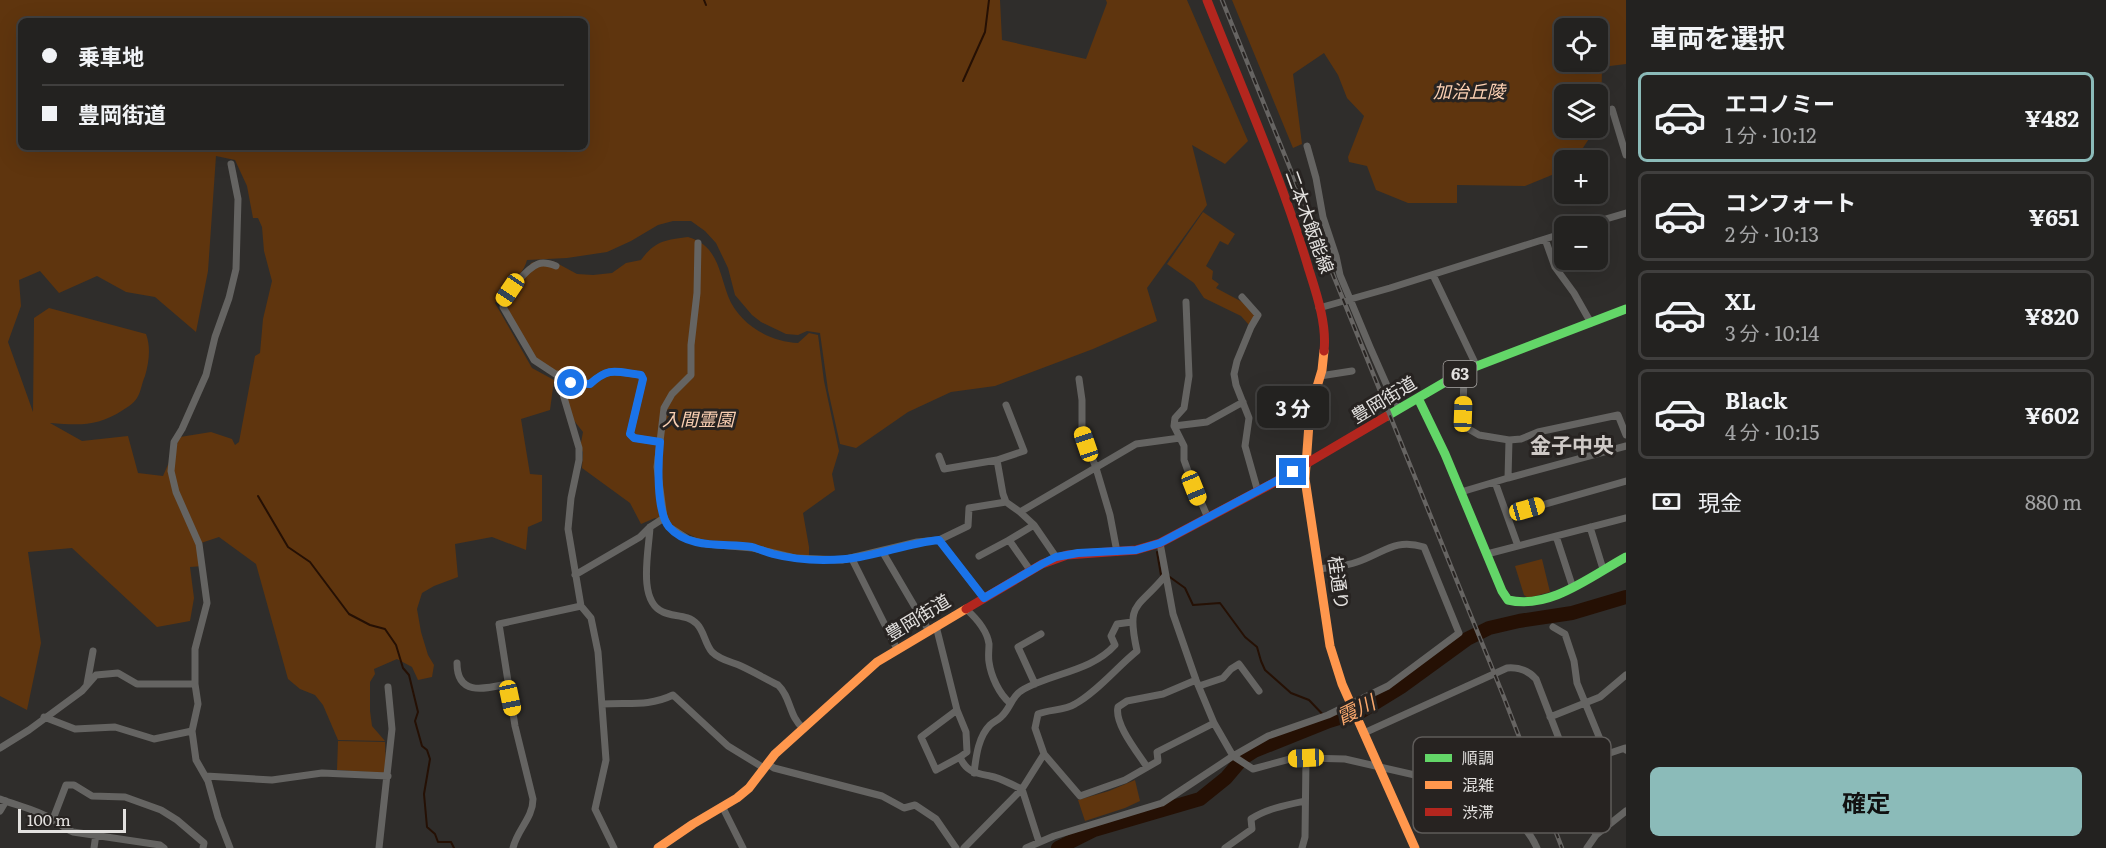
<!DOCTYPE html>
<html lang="ja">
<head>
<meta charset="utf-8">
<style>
  body { margin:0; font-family:Literata,"Noto Sans JP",serif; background:#2b2a29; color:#f1f3f6; height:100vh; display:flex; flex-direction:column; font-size:22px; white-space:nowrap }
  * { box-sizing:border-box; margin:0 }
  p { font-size:20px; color:#a3a4a5 }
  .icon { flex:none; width:33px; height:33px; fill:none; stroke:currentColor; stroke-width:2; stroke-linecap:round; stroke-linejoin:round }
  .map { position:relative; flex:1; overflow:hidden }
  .drawer { display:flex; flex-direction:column; background:#232220; width:480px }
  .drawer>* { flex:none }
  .guide { position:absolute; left:18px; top:18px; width:570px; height:132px; border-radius:9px; box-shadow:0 6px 24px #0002,0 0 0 2px #403f3e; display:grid; align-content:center; height:132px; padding:0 24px; background:#232220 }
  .tools { position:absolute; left:1554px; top:18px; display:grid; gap:12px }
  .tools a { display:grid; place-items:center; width:54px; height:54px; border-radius:9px; background:#232220; box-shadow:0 6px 24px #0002,0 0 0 2px #403f3e; font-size:30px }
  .scale { position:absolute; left:18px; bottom:15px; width:108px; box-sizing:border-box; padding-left:6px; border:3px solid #e3e1df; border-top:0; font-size:16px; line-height:21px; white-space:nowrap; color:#e3e1df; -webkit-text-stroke:4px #272321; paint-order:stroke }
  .end { position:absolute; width:27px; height:27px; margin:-14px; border:8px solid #1a73e8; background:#fff; box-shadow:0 0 0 3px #fff }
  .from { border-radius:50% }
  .bubble { position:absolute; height:42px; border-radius:9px; background:#232220; box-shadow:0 6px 24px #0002,0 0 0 2px #403f3e; font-size:20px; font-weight:700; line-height:42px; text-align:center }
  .car { position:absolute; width:18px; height:36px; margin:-18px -9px; border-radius:8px; box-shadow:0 0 4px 2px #0007; background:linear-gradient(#f5c518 24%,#345 0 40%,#f5c518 0 76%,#345 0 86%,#f5c518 0) }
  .guide b { display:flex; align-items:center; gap:21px; height:57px; font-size:22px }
  .guide b+b { border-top:2px solid #403f3e }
  .guide i { width:15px; height:15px; background:#f1f3f6 }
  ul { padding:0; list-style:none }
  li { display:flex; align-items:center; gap:18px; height:90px; margin:0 12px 9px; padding:0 12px; border:3px solid #403f3e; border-radius:9px }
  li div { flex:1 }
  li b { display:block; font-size:22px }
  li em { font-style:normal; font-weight:700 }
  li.current { border-color:#8bbbb9 }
  li>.icon { width:54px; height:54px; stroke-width:1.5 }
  h2 { padding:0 24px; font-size:27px; line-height:72px }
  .pay { display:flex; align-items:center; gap:15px; height:66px; padding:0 24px; font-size:22px }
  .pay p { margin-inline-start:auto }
  .cta { display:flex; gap:12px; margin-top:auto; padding:12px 24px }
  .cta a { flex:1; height:69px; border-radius:9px; background:#8bbbb9; color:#111; font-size:24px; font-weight:700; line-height:69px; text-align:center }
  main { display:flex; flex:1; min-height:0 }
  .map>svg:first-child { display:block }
  .green { fill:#5f350e; fill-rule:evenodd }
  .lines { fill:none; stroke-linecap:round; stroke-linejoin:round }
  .stream { stroke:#251004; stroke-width:2 }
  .river { stroke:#251004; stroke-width:14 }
  .street { stroke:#656462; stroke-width:7 }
  .fast { stroke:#63d668; stroke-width:9 }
  .slow { stroke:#ff974d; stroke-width:9 }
  .jam { stroke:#b3261e; stroke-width:9 }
  .rail-casing { stroke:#666462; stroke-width:4.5 }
  .rail { stroke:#272321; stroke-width:2; stroke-dasharray:7; stroke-linecap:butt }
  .route { stroke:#1a73e8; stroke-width:8 }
  .labels { text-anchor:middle; stroke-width:6; stroke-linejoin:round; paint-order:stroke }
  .shield { fill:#272321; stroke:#aba8a6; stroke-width:1.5 }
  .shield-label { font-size:16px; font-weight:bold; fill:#e3e1df }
  .park-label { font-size:18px; font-style:italic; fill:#fbd0b3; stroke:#272321 }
  .street-label { font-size:18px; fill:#e3e1df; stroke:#272321 }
  .water-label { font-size:20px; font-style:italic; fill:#faa86c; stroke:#272321 }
  .quarter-label { font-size:21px; font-weight:bold; fill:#cfcac7; stroke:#272321 }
  .key { fill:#272321; stroke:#5f5c5a; stroke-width:1.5 }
  .key-label { font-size:16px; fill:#e3e1df }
</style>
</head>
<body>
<main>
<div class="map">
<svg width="1626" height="848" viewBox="0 0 1626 848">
  <rect width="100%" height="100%" fill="#2f2d2b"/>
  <path class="green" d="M0,0H1000L1002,40L1086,59L1107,3L1106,0H1187L1248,141L1225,164L1192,145L1207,205L1147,288L1157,321L1093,349L995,386L951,392L908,412L856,448L840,444L828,390L820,333L807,331L798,335L786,334L761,322L752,315L735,295L728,268L716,243L705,231L691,221H673L658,225L631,241L607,252L567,258L527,260C523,276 505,289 495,303L532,368L554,380L550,410L521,419L530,474L542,475V521L528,527L526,550L492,537L455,544L458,577L434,586L422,593L417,609L421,632L428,655L434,665L432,677L418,680L412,667L397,659L374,669L375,674L370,682V711L372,726L385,741L338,740L323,705L315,695L300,689L288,679L256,564L219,537L201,543L204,566L190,567L194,598L190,621L157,627L72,548L28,552L41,643L27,710L0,696ZM21,21H585V147H21ZM216,156L235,160L247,186L253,218H258L262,227L264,251L272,281L263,319L260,353L255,356L239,442L235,445L232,439L211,432L180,437L163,476L138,473L128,436L82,441L50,423C79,425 97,427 123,410C128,407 134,403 137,398C141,392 142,382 145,376C149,362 151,347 146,334L49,308L34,318L33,412L8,342L21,306L19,280L40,271L59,293L97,276L126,292L155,297L196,332L208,271Z
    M1232,0H1626V64L1602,67L1601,119L1598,124V94H1564V128H1596L1575,160H1564V170L1525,186L1457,185V203H1408L1376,190L1367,166L1349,162L1348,157L1364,116L1347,98L1338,75L1324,53L1293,74L1302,144L1293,148ZM1598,28V62H1564V28Z
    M1203,212L1235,234L1228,245L1220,241L1206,266L1213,271L1212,279L1219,284L1216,288L1246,304L1255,316L1249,325L1241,316L1204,298L1194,283L1167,264Z
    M688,237C717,245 719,271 728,296C739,324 769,342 798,343L809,333L818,335L824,381L839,451L832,474L835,490L803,513L809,547V556L798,555L750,545L699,539L655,518L641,524L630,503L582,468L583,452L580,448L583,432L572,418L561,380L533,362L500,307C501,286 525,281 531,263L541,260L553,261L577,274L593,275L612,273L626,263L641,260C655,241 665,240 688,237Z
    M1542,559L1550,592L1528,598L1524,595L1515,566Z
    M338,741L385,742L386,771L383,773L337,770Z
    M1135,780L1140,801L1125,808L1085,821L1078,800L1109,791Z"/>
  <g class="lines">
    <path class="stream" d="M704,0L706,5
      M963,81L985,32L989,0
      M258,496L288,547L310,562L349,614L370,625L385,629L396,645L403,668L409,675L418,712L415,721L422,746L427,750L430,759L424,794L427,827L435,834L438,842H451L454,848
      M1157,552L1161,575
      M1167,575L1185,588L1193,605L1220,603L1245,637L1257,647L1261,661L1265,670L1291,693L1309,700L1329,721"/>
    <path class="river" d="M1058,848L1094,830L1200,799L1226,778L1243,758L1254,751L1329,721L1362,711L1401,687L1467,639L1489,628L1519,621L1572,613L1626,597"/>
    <path class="street" d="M1612,109L1626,155
      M1307,146L1316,178L1323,217L1336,256L1340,275L1370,347L1388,388L1400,409
      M1582,226L1626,213
      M1545,239L1555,267L1574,293L1591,323
      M698,243L697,293L691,345V375L672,394L664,408L657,467L664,518L669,527L688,539L706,544L753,548L795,558L842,560L917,542L939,540L968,526L969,508L1006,502L1020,512L1136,444L1180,438
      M556,266C551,264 543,262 538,264C527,268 503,296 503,307L534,360L569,383L590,384C609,366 616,372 641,375L643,379L630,434L634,438L660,442
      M1433,275L1476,365
      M1242,297L1258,315L1251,327L1237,361L1234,374L1236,385L1249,418L1245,446L1258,492
      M1186,302L1189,376L1184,408L1175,418L1174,426L1184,446V460L1189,474L1208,518
      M1319,308L1390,288L1564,233
      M1464,371L1463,414L1467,428L1479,435L1509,440
      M557,374L579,448V460L571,498L568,529L581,606L591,618L598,652L606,760L595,809L614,848
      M1320,376L1352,371
      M1079,379L1082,400V432L1096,468L1110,515L1117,552
      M1006,405L1024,451L997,460L1003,494L1006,502
      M1174,426L1207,422L1243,402
      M939,456L944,469L997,460
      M1508,478L1626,446
      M1495,482L1518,546
      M1461,492L1508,478L1509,440L1521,439L1538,432L1618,415L1626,435
      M1020,512L1034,525L1056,557
      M1507,515L1626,481
      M650,527C649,550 637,601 663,612C673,617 688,614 697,624C704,631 705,644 712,652C720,660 732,662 741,666C754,672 766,679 778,685C791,697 789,717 803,728
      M1590,527L1603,569
      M1556,536L1573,588
      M939,540L984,598
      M1160,543L1173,614L1196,680L1214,723L1233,756L1253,769L1294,758H1306L1345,759L1428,778L1464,775C1487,801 1523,815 1537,848
      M882,551L929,631
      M1487,554L1626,518
      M979,556L1009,540
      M852,559L897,649
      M1030,570L1009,540L1034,525
      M575,575L640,537L650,527L664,518
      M966,609C975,617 987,630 989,644C989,650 988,656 989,662C991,676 999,694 1010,703
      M936,626L957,710L966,732L967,752L960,757C966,772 976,773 990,776C1001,778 1012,785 1022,789L1044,754L1035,728L1038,714C1050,709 1064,711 1075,704C1097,692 1117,667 1137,651C1126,601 1137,610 1165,576
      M1553,627L1565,634L1574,661L1577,683L1602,744L1601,753L1604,755L1625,748L1626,750
      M457,663C457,696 484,689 507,684
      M87,684L93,651
      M1035,684L1018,647L1041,634
      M1199,686L1223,678L1231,669L1239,664L1259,691
      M602,704C628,702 648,707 673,695L728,746L764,768
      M957,710L921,737L936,770L960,757
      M44,717L75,729L115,727L154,739L192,731
      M1550,717L1600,697L1626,675
      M1364,733L1507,668C1519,667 1528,670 1536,679L1596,835
      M0,748L29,730L82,691L96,675L118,673L137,684H195
      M1044,754L1080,796L1125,780L1158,761L1157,752L1214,723
      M768,764L774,768L882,796L904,808L915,805L936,819L956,848
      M1147,767C1138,753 1114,724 1118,707L1127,701L1163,694L1196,680
      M974,773C976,757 978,737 990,725C993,722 998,720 1001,717C1011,708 1011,696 1024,689C1053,673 1092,671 1115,645L1111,636L1117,624L1132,622
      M206,776L272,780L322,773L388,776
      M0,799C18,806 35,809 52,819C59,823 65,829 73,832L160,845L164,848
      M723,808L743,848
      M0,811L6,801
      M53,819L66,785H74L92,796L125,797L161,810L177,820L204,843L203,848
      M94,848L96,834
      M230,848L218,817L208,781L196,760L192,731L198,704L195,684V649L207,603L199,544L176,492L171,471L174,442L182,429L206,375L215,337L229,298L236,269L238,199L231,164
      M379,848L392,729L388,687
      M513,848C517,830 533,818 533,799L515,726L499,624L581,606
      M964,848L1022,789L1039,842
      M1026,848L1054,836L1162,803L1233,756L1268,736L1328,715L1388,686L1459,633L1424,547C1394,538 1384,553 1357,562C1346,566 1332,567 1320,569
      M1225,848L1252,829L1251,819C1266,809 1286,805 1305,801
      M1302,848L1305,837L1306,758
      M1587,848L1596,835L1626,811"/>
    <path class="fast" d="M1418,398L1445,454L1502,591L1508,600C1550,610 1591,576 1626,557
      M1387,416L1464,371L1626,309"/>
    <path class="slow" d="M1324,351L1322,370L1310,410L1305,479L1330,646L1342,684L1415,848
      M658,848L693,824L737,798L749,788L775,754L877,662L966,609"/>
    <path class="jam" d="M1207,0C1242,89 1282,178 1309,270C1317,295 1327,325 1324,351
      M966,609L1042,564L1067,555L1136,550L1160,543L1275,482L1387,416"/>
    <g class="rail-casing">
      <path id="rail" d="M1222,0L1503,695L1562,848"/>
    </g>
    <use href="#rail" class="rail"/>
  </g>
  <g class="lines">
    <path class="route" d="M571,383L590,384C610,366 616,372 641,375L643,379L630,434L634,438L660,442C658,462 656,511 669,527C689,550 725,543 752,547C759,549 766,552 773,554C796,560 822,561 846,559C877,556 907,543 939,540L984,598L1042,564L1056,557L1078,553L1136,550L1160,543L1293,472"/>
  </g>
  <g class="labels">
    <rect class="shield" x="1443.5" y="361" width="33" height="26" rx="4.5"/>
    <g class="shield-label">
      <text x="1460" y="380">63</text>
    </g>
    <g class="park-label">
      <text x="1469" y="98">加治丘陵</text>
      <text x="698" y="426">入間霊園</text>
    </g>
    <g class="street-label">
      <text transform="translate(1309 222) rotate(70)" y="6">二本木飯能線</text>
      <text transform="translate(1384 400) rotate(-31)" y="6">豊岡街道</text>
      <text transform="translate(1338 583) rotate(82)" y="6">桂通り</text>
      <text transform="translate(918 618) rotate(-31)" y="6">豊岡街道</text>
    </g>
    <g class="water-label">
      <text transform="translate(1356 710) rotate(-26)" y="7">霞川</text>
    </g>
    <g class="quarter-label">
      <text x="1572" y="453">金子中央</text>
    </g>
  </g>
  <rect x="1413" y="737" width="198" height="96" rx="9" class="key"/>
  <rect x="1425" y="754" width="27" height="8" fill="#63d668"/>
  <rect x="1425" y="781" width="27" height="8" fill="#ff974d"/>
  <rect x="1425" y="808" width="27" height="8" fill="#b3261e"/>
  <g class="key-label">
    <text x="1462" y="764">順調</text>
    <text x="1462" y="791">混雑</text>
    <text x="1462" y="818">渋滞</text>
  </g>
</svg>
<div class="tools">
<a><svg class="icon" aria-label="locate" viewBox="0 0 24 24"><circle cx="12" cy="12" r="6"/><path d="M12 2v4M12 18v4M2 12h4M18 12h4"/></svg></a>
<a><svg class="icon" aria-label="layers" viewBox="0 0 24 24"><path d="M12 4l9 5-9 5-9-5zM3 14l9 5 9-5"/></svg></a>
<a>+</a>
<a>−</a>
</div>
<div class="scale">100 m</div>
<i class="end from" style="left:571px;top:383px"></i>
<i class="end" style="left:1293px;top:472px"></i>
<div class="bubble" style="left:1257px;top:386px;width:72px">3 分</div>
<i class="car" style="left:510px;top:290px;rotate:214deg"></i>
<i class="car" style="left:1463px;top:414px;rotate:2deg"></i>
<i class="car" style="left:1086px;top:444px;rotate:341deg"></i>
<i class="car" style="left:1194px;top:488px;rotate:158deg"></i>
<i class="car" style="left:1527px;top:509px;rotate:74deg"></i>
<i class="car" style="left:510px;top:698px;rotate:168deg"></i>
<i class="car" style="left:1306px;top:758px;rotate:267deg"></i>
<div class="guide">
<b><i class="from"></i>乗車地</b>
<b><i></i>豊岡街道</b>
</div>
</div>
<section class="drawer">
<h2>車両を選択</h2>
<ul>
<li class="current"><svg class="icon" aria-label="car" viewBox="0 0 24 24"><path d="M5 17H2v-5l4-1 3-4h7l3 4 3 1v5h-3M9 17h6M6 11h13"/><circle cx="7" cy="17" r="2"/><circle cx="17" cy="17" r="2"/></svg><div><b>エコノミー</b><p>1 分 · 10:12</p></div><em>¥482</em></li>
<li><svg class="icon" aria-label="car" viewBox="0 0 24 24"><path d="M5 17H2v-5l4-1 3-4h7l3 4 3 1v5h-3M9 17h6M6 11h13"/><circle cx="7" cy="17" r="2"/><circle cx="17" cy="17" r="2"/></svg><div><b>コンフォート</b><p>2 分 · 10:13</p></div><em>¥651</em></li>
<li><svg class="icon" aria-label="car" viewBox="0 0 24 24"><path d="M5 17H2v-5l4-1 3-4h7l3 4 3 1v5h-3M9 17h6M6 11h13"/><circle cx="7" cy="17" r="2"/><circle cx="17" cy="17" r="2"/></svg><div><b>XL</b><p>3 分 · 10:14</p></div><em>¥820</em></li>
<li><svg class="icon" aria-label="car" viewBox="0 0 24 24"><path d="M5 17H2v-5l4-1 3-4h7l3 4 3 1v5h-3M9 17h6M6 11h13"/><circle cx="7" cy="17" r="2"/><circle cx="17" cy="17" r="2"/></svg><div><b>Black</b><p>4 分 · 10:15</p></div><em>¥602</em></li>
</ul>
<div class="pay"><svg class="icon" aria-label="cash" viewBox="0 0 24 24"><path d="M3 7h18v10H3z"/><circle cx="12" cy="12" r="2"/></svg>現金<p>880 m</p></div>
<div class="cta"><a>確定</a></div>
</section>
</main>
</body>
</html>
